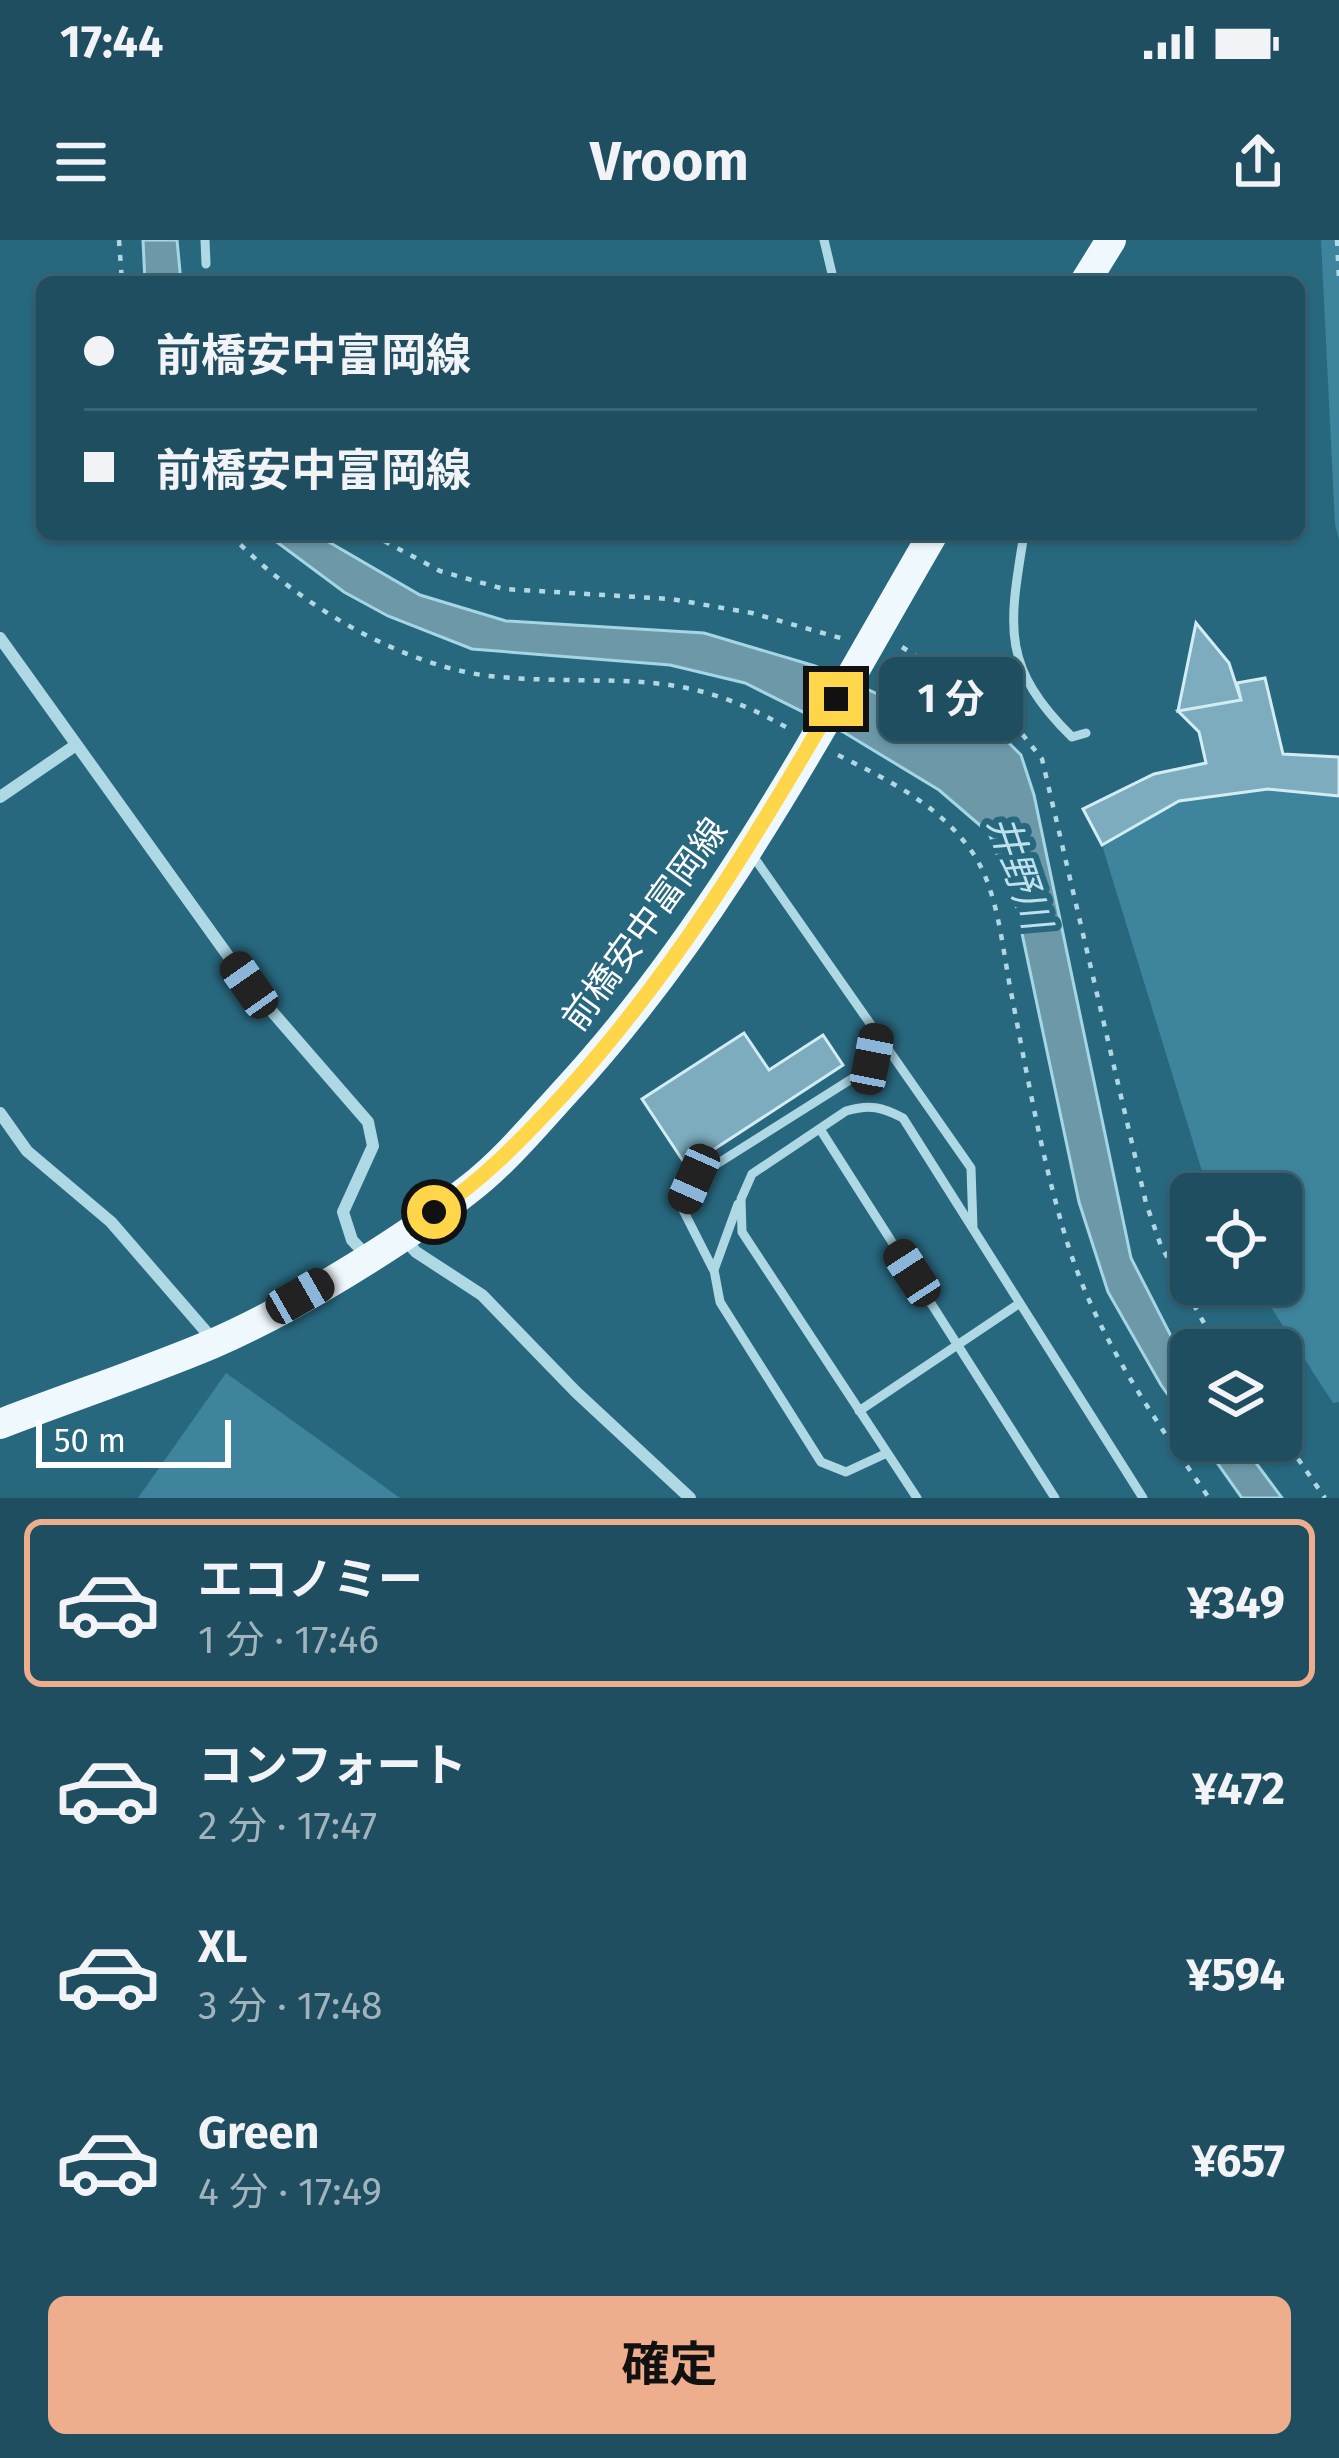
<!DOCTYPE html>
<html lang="ja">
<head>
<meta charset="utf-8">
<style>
  body { margin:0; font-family:"Fira Sans","Noto Sans JP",sans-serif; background:#265565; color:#f1f3f6; height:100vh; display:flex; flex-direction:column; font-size:45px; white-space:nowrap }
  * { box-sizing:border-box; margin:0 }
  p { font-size:39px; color:#a1b4bd }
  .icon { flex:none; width:66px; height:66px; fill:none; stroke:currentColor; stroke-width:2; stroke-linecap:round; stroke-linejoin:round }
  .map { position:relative; height:1258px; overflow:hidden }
  .details { display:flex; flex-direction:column; background:#1e4e5f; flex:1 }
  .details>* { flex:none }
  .banner { position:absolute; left:36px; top:36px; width:1269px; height:264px; border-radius:18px; box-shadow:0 3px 9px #0004,0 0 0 3px #3c6574; display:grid; align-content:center; height:264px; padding:0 48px; background:#1e4e5f }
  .tools { position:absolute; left:1170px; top:933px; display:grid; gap:24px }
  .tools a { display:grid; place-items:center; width:132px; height:132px; border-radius:18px; background:#1e4e5f; box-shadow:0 3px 9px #0004,0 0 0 3px #3c6574; font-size:60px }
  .scale { position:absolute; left:36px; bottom:30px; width:195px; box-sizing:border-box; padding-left:12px; border:6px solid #fff; border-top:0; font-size:33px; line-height:42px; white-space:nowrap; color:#fff; -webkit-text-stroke:9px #28687f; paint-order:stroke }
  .end { position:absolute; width:54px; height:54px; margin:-27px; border:15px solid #ffd54a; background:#111; box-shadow:0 0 0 6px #111 }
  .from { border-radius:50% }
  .bubble { position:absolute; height:84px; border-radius:18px; background:#1e4e5f; box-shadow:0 3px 9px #0004,0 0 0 3px #3c6574; font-size:39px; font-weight:700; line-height:84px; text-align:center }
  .car { position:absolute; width:36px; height:72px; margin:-36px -18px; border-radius:15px; box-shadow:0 0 9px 3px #0007; background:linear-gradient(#222 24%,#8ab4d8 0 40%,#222 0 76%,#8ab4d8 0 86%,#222 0) }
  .banner b { display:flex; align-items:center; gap:42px; height:114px; font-size:45px }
  .banner b+b { border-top:3px solid #3c6574 }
  .banner i { width:30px; height:30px; background:#f1f3f6 }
  ul { padding:21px 0 0; list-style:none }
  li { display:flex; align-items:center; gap:36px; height:168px; margin:0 24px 18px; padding:0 24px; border:6px solid transparent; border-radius:18px }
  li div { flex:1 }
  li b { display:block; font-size:45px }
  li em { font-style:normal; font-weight:700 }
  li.active { border-color:#eead8d }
  li>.icon { width:108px; height:108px; stroke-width:1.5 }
  .cta { display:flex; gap:24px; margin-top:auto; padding:24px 48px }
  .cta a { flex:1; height:138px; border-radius:18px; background:#eead8d; color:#111; font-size:48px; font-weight:700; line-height:138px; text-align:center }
  .status { display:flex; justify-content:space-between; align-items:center; height:84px; padding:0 60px; background:#1e4e5f; direction:ltr }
  .status svg { height:33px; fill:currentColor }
  header { display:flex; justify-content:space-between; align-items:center; height:156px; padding:0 48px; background:#1e4e5f; font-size:54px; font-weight:700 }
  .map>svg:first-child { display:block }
  .green { fill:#3d849c }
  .water { fill:#6c98a7; stroke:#a4d6e5; stroke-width:3 }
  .building { fill:#7cacbd; stroke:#d2ecf4; stroke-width:3 }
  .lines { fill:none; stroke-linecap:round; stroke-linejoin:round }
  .path { stroke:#afd8e5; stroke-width:4.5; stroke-dasharray:6 9; stroke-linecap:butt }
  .lane { stroke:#afd8e5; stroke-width:9 }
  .street { stroke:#afd8e5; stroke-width:12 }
  .primary { stroke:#eff9fd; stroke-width:30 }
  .route { stroke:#ffd54a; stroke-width:15 }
  .labels { text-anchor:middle; stroke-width:12; stroke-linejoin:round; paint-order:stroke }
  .street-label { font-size:36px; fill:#fff; stroke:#28687f }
  .water-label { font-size:39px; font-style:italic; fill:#bde2ee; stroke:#28687f }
</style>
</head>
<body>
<div class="status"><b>17:44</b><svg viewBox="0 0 49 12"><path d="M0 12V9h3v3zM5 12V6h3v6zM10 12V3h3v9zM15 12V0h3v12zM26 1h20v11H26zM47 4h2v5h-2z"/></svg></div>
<header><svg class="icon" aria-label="menu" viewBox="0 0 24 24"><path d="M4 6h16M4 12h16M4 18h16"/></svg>Vroom<svg class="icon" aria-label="share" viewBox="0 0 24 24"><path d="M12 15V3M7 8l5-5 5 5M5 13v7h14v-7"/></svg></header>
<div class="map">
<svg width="1339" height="1258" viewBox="0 0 1339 1258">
  <rect width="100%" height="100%" fill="#28687f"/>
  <path class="green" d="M1321,0H1339V300L1335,284Z
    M1268,549L1339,556V1162L1333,1163L1256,1044H1281V954H1209L1102,605L1179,561Z
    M226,1133L400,1258H138Z"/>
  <path class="water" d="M143,0H177L181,42H145Z
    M266,294H315L420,355L506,381L704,393L815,426L967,494L1003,497L1021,515L1034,555L1131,1018L1191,1135V1187L1161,1145L1108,1052L1079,962L1016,665L989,593L939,550L845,493L745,443L670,425L472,409L388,376L344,352Z
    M1201,1200H1239L1282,1258H1242Z"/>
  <path class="building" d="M1196,383L1229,423L1241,460L1178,471Z
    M1265,438L1283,514L1339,517V556L1268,549L1179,561L1102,605L1083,569L1154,534L1206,523L1199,492L1178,471L1241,460L1237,443Z
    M744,793L769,830L823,795L843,825L687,927L642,859Z"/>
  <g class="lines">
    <path class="path" d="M119,0L122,42
      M1337,0L1339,40
      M230,294C294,362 404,429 499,437C620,447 678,424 791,490
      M371,294L440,331L504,349L671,359L752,373L844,399
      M902,407L1007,475L1042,519L1146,963L1161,1006L1219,1110
      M838,515C888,540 936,563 970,609C999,648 1002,710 1012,757C1028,840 1043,924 1068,1005C1098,1099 1154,1178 1209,1258
      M1281,1194L1325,1258"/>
    <path class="lane" d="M205,0L206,24
      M824,0L834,42
      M1024,294C1009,386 1000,426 1072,497L1086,493
      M751,613L971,928L973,988
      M820,889L1055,1258
      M738,964L714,1030L720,1062L821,1222L846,1232L887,1213
      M713,1029L681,966L693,939L861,833L872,819L877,794
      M859,1171L1020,1063
      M917,1258L742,992L741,959L752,934L846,871C870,864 882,867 903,878L1143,1258"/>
    <path class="street" d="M0,398L249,745L368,882L373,906L343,972L352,1000L367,1016
      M0,557L76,505
      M0,873L27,911L111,982L215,1102
      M405,1000L416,1012L482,1055L576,1152L690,1258"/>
    <path class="primary" d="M1085,42L1111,0
      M0,1184C70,1157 143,1133 212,1104C289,1071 403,1001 469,949C504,922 534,886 564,853C717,688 821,486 933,294"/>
  </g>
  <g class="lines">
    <path class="route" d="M434,972C483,940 522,899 562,856C672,736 755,599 836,459"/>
  </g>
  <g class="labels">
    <g class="street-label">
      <text transform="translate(644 684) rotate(-54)" y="13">前橋安中富岡線</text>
    </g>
    <g class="water-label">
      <text transform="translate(1020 632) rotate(71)" y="14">井野川</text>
    </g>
  </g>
</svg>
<div class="tools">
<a><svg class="icon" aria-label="locate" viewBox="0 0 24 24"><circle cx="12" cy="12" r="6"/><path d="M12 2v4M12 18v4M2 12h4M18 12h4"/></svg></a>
<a><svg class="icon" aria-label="layers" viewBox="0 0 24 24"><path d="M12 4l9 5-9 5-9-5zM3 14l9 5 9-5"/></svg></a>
</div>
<div class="scale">50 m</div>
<i class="end from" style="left:434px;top:972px"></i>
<i class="end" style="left:836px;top:459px"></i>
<div class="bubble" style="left:879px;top:417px;width:144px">1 分</div>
<i class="car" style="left:249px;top:745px;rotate:325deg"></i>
<i class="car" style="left:872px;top:819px;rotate:11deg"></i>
<i class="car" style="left:694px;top:939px;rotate:204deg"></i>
<i class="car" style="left:912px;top:1033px;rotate:327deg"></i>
<i class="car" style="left:300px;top:1056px;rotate:60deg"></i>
<div class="banner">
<b><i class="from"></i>前橋安中富岡線</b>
<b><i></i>前橋安中富岡線</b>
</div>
</div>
<section class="details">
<ul>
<li class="active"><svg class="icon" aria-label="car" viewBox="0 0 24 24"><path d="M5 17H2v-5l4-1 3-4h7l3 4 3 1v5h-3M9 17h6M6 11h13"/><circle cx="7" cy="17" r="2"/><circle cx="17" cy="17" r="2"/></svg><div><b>エコノミー</b><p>1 分 · 17:46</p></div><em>¥349</em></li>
<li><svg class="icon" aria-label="car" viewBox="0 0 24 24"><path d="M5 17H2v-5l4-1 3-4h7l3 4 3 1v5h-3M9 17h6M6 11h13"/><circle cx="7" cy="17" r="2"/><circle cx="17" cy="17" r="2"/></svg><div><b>コンフォート</b><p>2 分 · 17:47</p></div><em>¥472</em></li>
<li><svg class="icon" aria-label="car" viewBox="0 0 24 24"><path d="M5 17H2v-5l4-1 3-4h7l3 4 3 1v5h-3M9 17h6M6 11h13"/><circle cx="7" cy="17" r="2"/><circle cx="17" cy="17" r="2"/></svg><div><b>XL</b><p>3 分 · 17:48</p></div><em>¥594</em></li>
<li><svg class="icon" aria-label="car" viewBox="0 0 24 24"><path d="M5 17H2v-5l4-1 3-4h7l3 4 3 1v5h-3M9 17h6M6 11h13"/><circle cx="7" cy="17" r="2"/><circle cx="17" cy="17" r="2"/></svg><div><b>Green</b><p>4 分 · 17:49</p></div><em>¥657</em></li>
</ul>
<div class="cta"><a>確定</a></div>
</section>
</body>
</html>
